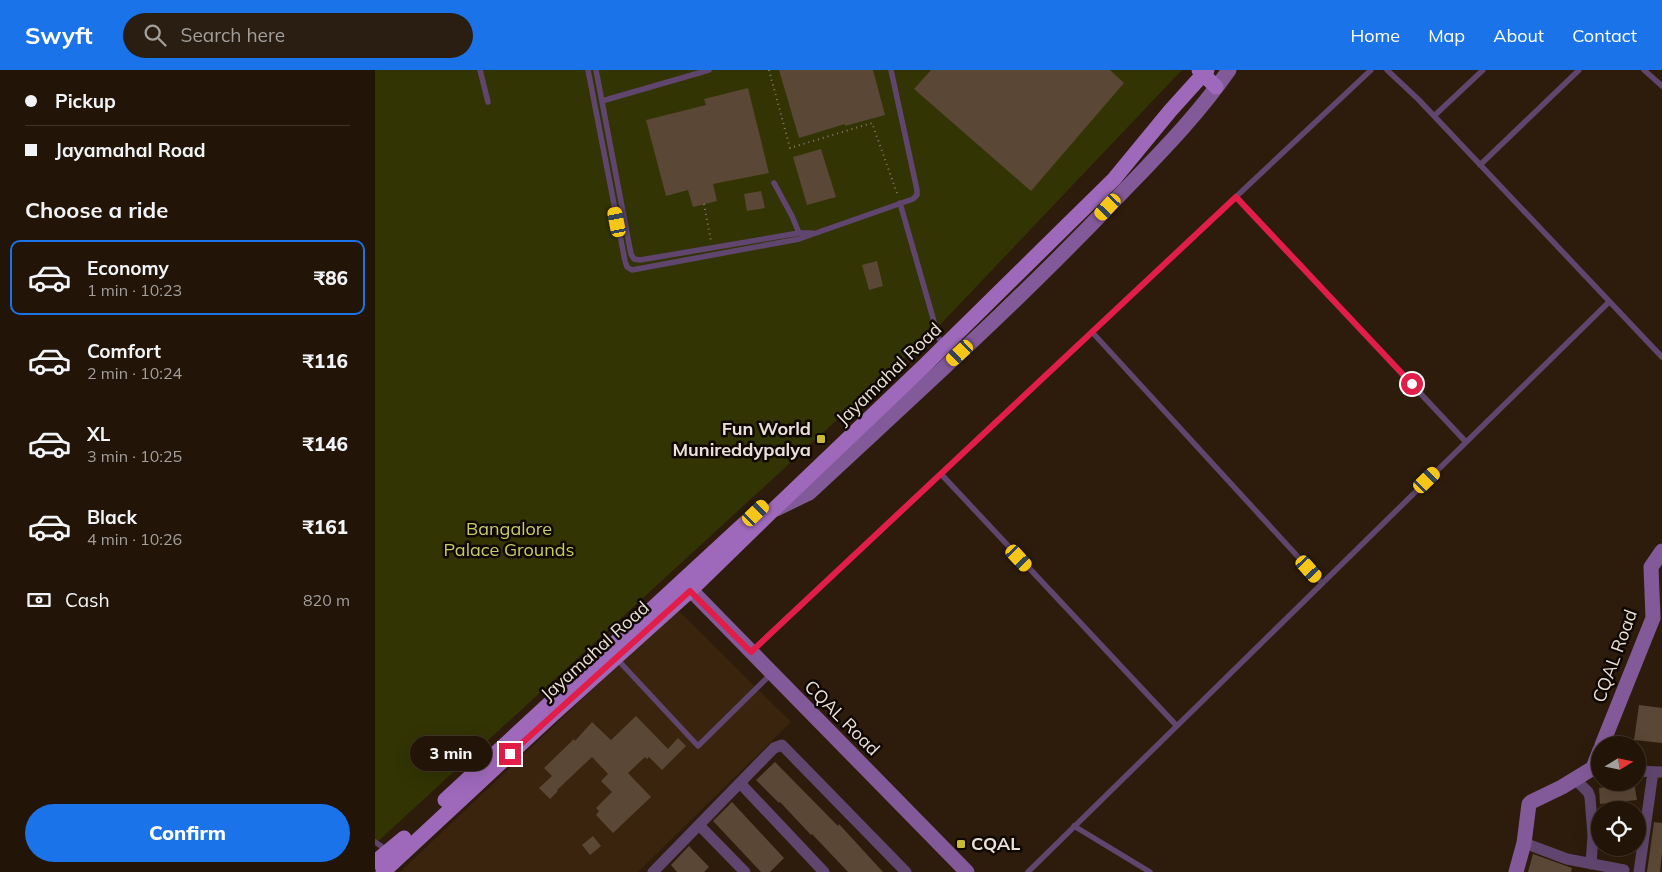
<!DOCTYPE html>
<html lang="en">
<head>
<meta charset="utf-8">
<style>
  body { margin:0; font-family:Mulish,sans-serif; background:#2a1e12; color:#f1f3f6; height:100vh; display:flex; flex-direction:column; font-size:19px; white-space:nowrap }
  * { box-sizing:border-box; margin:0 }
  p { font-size:16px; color:#a29f9c }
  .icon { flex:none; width:28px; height:28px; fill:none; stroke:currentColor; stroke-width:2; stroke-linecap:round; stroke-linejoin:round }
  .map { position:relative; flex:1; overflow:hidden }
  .drawer { display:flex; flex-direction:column; background:#221508; width:375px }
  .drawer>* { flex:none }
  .guide { display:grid; align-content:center; height:110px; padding:0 25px; background:#221508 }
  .needle { width:32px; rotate:80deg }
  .buttons { position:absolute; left:1216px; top:666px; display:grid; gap:10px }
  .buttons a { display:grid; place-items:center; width:55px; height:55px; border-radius:50%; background:#221508; box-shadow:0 5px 20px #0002,0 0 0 1px #3f3429; font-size:25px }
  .end { position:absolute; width:22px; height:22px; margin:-11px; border:6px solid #e11d48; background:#fff; box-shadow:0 0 0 2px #fff }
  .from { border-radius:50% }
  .bubble { position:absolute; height:35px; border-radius:18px; background:#221508; box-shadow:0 5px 20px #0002,0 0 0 1px #3f3429; font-size:16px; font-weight:800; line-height:35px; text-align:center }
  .car { position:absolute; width:15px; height:30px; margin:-15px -8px; border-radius:6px; box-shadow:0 0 4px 1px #0007; background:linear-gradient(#f5c518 24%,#345 0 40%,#f5c518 0 76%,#345 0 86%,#f5c518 0) }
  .guide b { display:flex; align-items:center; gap:18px; height:48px; font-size:19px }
  .guide b+b { border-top:1px solid #3f3429 }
  .guide i { width:12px; height:12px; background:#f1f3f6 }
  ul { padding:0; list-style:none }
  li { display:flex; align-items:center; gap:15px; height:75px; margin:0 10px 8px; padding:0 15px; border:2px solid transparent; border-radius:10px }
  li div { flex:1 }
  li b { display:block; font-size:19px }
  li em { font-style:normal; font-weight:800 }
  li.on { border-color:#1a73e8 }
  li>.icon { width:45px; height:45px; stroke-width:1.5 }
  h2 { padding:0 25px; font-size:22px; line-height:60px }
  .pay { display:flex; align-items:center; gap:12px; height:55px; padding:0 25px; font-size:19px }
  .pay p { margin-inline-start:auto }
  .cta { display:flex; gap:10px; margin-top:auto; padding:10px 25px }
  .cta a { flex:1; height:58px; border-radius:30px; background:#1a73e8; color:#fff; font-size:20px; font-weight:800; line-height:58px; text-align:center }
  header { display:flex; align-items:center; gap:30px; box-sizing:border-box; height:70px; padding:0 25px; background:#1a73e8; color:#fff }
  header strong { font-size:24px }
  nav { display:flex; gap:28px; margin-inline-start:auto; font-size:18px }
  .search { width:350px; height:45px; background:#2a1e12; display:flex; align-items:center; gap:12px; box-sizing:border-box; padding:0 18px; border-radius:28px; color:#a29f9c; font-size:19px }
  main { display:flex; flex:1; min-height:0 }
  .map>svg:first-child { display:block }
  .built { fill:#3a240d }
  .green { fill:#323404 }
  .building { fill:#5a4735 }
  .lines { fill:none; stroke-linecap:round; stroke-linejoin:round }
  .path { stroke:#887a6c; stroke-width:2; stroke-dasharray:1 4; stroke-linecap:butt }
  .lane { stroke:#60466e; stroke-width:5.5 }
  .street { stroke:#60466e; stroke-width:11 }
  .secondary { stroke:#835a99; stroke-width:15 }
  .primary { stroke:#9f69bb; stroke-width:15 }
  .route { stroke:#e11d48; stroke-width:6 }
  .poi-dot { fill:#caba3a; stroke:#100803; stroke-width:2 }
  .labels { text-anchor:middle; stroke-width:5; stroke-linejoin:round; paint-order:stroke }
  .street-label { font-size:18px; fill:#ebe0d5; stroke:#100803 }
  .poi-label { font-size:18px; font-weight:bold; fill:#ebe0d5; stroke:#100803; text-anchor:end }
  .park-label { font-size:18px; fill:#c5cc67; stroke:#100803 }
</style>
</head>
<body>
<header>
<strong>Swyft</strong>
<div class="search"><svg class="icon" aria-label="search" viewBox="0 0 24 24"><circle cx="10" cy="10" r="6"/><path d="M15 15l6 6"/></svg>Search here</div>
<nav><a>Home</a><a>Map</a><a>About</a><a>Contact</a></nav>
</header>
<main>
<section class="drawer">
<div class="guide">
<b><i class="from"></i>Pickup</b>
<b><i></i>Jayamahal Road</b>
</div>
<h2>Choose a ride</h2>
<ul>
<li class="on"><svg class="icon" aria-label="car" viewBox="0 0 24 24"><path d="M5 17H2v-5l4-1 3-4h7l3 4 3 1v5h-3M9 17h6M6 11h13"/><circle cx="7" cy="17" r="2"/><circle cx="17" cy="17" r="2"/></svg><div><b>Economy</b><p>1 min · 10:23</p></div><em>₹86</em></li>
<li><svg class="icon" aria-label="car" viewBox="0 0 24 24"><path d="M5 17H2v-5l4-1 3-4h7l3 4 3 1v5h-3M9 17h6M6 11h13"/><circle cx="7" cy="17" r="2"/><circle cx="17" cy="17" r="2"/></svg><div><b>Comfort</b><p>2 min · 10:24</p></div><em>₹116</em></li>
<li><svg class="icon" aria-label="car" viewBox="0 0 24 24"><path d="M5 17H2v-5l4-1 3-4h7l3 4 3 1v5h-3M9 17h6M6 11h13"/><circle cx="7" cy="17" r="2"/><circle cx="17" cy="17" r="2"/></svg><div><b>XL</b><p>3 min · 10:25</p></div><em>₹146</em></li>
<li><svg class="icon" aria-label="car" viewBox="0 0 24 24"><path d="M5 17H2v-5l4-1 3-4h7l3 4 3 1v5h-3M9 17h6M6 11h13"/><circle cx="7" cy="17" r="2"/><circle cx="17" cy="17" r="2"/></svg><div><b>Black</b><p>4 min · 10:26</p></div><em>₹161</em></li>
</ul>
<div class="pay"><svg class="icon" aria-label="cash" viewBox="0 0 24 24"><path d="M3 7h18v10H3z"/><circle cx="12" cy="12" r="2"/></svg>Cash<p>820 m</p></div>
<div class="cta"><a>Confirm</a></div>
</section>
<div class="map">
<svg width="1287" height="802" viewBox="0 0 1287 802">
  <rect width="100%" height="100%" fill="#2d1c0b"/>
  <path class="built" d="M302,539L416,652L263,802H25Z"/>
  <path class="green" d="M0,0H807L561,259L0,774Z"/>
  <path class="building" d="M404,0H498L510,45L470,56V54L424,68Z
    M556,0H735L749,13L656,121L539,19Z
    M373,18L394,103L338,114L342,131L318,137L313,120L291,126L271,50L331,35L329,29Z
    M446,79L461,127L432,135L418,87Z
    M386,121L390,138L372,141L369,124Z
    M502,191L508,216L494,220L487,195Z
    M1264,635L1287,638V673L1259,670Z
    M261,646L293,679L303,668L311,676L287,700L274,687L272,689L270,687L253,703L276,727L238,763L221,745L224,741L221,738L237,722L226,711L233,704L217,687L182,720L183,721L175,729L164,718L177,706L169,698L199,669L200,671L217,652L236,670Z
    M400,692L463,756L464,754L508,802H473L437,764L436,765L405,732L404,733L381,710Z
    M1239,712H1259L1262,730L1225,734L1224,718L1240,716Z
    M357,732L409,788L395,802H386L338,751Z
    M1279,752L1287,753V782L1285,802H1272Z
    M218,766L226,776L215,785L207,775Z
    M314,776L334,797L329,802H302L296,795Z
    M1158,784L1197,798L1196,802H1153Z"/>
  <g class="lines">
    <path class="path" d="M394,0L415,78L497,53L523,126
      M329,134L336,171"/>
    <path class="lane" d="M105,0L113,32
      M213,0L250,191L252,197L257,200L424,169L538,129L542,125V120L516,0
      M221,0L256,184L259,189L265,190L424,163H437
      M1012,0L1043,29L1287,287
      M1269,0L1287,16
      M227,31L334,0
      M1059,46L1108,0
      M1105,95L1204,0
      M399,113L417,146L424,163
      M861,127L1091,372
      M525,133L564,269
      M717,262L947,513
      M566,404L801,655
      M377,581L996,0
      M242,589L323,676L396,604
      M699,756L775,802
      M0,772L6,776
      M653,802L1234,232"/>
    <path class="street" d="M1262,701L1287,702
      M1200,709L1213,722L1215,727L1218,766L1216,794
      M365,713L449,802
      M324,755L370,802
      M1149,773L1192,789L1249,800
      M278,802L399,678L407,675L531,802
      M1264,802L1278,702"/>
    <path class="secondary" d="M401,439L434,423C536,328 640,235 737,133C778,90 820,49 854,0
      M308,512L592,802
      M1227,675L1278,548L1276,497L1287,481
      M1141,802L1149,773L1154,734L1156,732L1187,717L1218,698L1225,680"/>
    <path class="primary" d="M824,0L841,17
      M70,730L371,452
      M0,792L29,768
      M8,802L176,646L315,521L396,442L548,297L739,109L795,41L832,0"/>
  </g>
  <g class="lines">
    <path class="route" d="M135,684L315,521L376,582L861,127L1037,314"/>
  </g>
  <g class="poi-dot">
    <rect x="441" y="364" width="10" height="10" rx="2.5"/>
    <rect x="581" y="769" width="10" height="10" rx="2.5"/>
  </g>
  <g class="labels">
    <g class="street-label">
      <text transform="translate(514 304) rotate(-44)" y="6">Jayamahal Road</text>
      <text transform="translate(220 581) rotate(-42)" y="6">Jayamahal Road</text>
      <text transform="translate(1240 586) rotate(-70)" y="6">CQAL Road</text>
      <text transform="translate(467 648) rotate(45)" y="6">CQAL Road</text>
    </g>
    <g class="poi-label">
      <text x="436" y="365">Fun World<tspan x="436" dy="21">Munireddypalya</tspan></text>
      <text x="596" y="780" text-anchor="start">CQAL</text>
    </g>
    <g class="park-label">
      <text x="134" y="465">Bangalore<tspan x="134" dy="21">Palace Grounds</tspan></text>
    </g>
  </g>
</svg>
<div class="buttons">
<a><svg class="needle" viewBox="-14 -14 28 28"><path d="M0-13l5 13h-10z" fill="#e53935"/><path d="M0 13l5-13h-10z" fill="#a29f9c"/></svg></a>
<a><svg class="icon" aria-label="locate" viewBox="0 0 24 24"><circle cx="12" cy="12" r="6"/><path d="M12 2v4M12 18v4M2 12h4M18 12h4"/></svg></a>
</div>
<i class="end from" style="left:1037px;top:314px"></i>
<i class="end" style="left:135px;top:684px"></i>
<div class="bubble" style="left:35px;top:666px;width:82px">3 min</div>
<i class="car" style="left:733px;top:137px;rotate:223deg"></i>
<i class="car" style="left:242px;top:152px;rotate:349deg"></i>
<i class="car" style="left:585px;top:283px;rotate:227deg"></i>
<i class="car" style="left:1052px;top:410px;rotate:46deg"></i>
<i class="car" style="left:381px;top:443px;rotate:46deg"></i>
<i class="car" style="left:644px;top:488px;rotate:137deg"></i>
<i class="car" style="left:934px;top:499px;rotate:138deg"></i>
</div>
</main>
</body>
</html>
